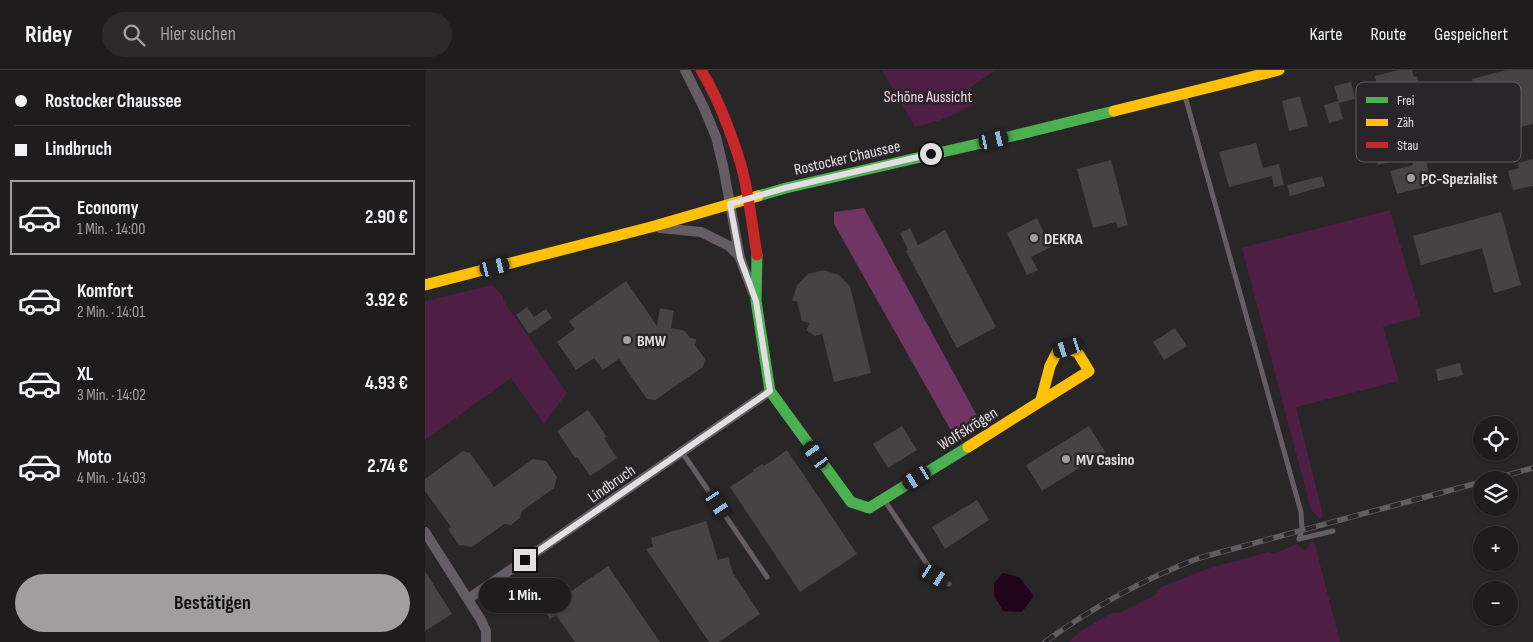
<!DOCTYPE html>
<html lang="de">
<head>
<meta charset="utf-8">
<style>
  body { margin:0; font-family:"Sofia Sans Condensed",sans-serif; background:#2c292b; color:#f1f3f6; height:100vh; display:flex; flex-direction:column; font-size:19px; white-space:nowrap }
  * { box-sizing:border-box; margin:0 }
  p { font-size:16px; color:#a1a1a4 }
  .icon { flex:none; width:28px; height:28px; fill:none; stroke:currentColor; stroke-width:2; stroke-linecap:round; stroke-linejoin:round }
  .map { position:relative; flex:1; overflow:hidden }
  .details { display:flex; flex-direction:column; background:#1f1c1e; width:425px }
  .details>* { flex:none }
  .top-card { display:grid; align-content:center; height:110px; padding:0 15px; background:#1f1c1e }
  .controls { position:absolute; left:1048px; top:346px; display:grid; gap:10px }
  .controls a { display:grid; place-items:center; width:45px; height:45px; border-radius:50%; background:#1f1c1e; box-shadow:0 1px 4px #0004,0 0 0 1px #3c3a3c; font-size:25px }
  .end { position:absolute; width:22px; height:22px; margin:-11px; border:6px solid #e2dfe1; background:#111; box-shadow:0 0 0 2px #111 }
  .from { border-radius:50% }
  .bubble { position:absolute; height:35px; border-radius:18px; background:#1f1c1e; box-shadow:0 1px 4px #0004,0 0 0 1px #3c3a3c; font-size:16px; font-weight:700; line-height:35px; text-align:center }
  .car { position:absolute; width:15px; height:30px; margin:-15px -8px; border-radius:6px; box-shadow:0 0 4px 1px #0007; background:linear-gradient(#222 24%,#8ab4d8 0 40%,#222 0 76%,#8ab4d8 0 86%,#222 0) }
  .top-card b { display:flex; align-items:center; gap:18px; height:48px; font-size:19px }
  .top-card b+b { border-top:1px solid #3c3a3c }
  .top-card i { width:12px; height:12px; background:#f1f3f6 }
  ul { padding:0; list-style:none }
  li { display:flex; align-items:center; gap:15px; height:75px; margin:0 10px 8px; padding:0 5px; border:2px solid transparent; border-radius:0px }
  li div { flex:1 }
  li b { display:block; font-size:19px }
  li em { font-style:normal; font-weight:700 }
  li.active { border-color:#a19ea0 }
  li>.icon { width:45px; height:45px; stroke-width:1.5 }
  .button { display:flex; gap:10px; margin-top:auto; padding:10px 15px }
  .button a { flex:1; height:58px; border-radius:30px; background:#a19ea0; color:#111; font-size:20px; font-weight:700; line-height:58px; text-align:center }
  header { display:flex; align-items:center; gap:30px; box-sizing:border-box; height:70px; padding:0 25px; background:#1f1c1e; border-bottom:1px solid #3c3a3c }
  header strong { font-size:24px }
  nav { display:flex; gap:28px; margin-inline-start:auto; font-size:18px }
  .search { width:350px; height:45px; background:#2c292b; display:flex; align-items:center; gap:12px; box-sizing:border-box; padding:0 18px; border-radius:28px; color:#a1a1a4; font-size:19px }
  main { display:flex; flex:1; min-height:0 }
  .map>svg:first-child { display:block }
  .green { fill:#4e1e44 }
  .forest { fill:#703562 }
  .water { fill:#21041a }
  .building { fill:#454344 }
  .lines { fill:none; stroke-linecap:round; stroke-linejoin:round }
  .lane { stroke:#665d64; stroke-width:5 }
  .street { stroke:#665d64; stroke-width:10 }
  .fast { stroke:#4caf50; stroke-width:11 }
  .slow { stroke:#ffc107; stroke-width:11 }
  .jam { stroke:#c62828; stroke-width:11 }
  .rail-casing { stroke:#605c5f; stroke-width:5.5 }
  .rail { stroke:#2a2528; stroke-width:4; stroke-dasharray:11; stroke-linecap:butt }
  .route { stroke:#e2dfe1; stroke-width:6 }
  .poi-dot { fill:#a19ea0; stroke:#2a2528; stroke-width:2 }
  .labels { text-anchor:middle; stroke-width:5; stroke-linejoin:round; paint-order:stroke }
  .park-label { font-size:16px; fill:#fcd3ef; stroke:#2a2528 }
  .street-label { font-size:16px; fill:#e2dfe1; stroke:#2a2528 }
  .poi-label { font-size:16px; font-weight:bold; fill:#e2dfe1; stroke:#2a2528; text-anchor:start }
  .key { fill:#2a2528; stroke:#615d60; stroke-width:1 }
  .key-label { font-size:14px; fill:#e2dfe1 }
</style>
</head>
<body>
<header>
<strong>Ridey</strong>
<div class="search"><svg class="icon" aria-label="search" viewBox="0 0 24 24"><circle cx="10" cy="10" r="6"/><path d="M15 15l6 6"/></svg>Hier suchen</div>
<nav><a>Karte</a><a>Route</a><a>Gespeichert</a></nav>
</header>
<main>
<section class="details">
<div class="top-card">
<b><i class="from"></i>Rostocker Chaussee</b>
<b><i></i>Lindbruch</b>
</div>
<ul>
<li class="active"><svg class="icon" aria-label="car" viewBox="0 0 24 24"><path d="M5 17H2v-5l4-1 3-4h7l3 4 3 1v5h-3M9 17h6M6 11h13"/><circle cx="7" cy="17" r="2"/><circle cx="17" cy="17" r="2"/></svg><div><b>Economy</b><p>1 Min. · 14:00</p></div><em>2.90 €</em></li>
<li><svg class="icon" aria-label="car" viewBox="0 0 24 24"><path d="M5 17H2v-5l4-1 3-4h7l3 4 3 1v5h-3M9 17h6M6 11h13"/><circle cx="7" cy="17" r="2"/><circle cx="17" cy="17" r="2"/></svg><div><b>Komfort</b><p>2 Min. · 14:01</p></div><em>3.92 €</em></li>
<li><svg class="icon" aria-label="car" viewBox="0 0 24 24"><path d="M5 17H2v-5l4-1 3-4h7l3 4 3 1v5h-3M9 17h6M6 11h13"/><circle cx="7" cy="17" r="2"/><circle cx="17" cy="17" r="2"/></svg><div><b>XL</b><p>3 Min. · 14:02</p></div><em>4.93 €</em></li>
<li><svg class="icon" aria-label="car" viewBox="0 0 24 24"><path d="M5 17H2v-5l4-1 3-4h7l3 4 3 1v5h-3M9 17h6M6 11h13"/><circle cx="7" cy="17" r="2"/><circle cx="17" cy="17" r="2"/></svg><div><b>Moto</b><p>4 Min. · 14:03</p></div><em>2.74 €</em></li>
</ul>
<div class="button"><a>Bestätigen</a></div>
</section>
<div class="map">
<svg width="1108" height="572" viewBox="0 0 1108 572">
  <rect width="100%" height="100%" fill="#292628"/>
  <path class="green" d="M457,0H571L540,21L548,35L516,50L490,57Z
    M965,140L996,246L958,257L974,311L871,337L898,445L896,450L886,440L817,178Z
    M67,215L78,226V230L142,323L119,354L86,308L0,370V231Z
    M889,471L915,572H644L653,563L686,543H695L730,525L736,517L782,499L843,482L848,484L872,474L878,480L883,478L885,472Z"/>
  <path class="forest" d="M439,138L557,355L532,371L409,154V142Z"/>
  <path class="water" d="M578,503L594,507L609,526L597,542L578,541L569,525V513Z"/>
  <path class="building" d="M974,0H987L989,7L992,6L998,29L981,34L978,24L956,30L950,6Z
    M1081,0H1108V54L1084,60L1079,42L1057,48L1047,9Z
    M926,12L930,29L914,33L909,16Z
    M875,26L883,56L864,61L857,31Z
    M913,31L918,49L904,53L899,35Z
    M948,37L963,92L953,95L938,40Z
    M1014,55L1019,73L998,79L1007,115L972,124L965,101L988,95L979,65Z
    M831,73L838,98L854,94L859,115L849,117L847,106L804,117L794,82Z
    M1108,89V116L1088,120L1083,101L1094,98L1092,93Z
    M686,90L703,155L693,158L691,152L668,158L652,99Z
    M897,106L900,116L865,126L862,115Z
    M1076,142L1096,215L1069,223L1057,178L996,195L988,166Z
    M612,148L626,177L606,187L613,200L602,205L582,163Z
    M485,158L493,175L520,160L571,257L532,278L481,181L483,180L475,163Z
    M399,200L414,205L425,216L446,303L409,312L397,264L390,266L381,260L385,253L377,251L372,231H367L372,215L383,204Z
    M201,211L232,256L235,238L249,241L246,258L260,261L265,268L271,269L270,275L280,289L278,297L230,330L222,329L194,289L178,300L169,288L151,300L132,272L150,259L144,251Z
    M102,237L109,247L121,239L127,248L104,264L91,245Z
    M750,258L762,276L739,290L728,272Z
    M1035,293L1038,305L1013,311L1011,299Z
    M163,340L182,367L179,368L192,388L165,406L152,387L150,388L132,361Z
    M477,356L492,380L463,398L448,374Z
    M664,356L680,382L617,421L601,395Z
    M362,380L432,484L375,522L305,417L329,401L328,400L337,394L339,396Z
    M38,381L45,383L69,417L108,389L121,391L132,407L129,418L97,441L95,448L86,455L79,454L47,477L34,475L23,459L26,457L0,421V409Z
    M552,430L564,450L520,479L507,457Z
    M281,451L293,490L303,487L308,503L335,544L294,572H284L221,479L228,477L226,468Z
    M183,496L235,572H150L131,545L125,549L119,540Z
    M0,501L27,544L0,561Z"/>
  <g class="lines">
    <path class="lane" d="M760,26L876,442L877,460L874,469
      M257,382L342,507
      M460,431L510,506L524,514
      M874,469L908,461"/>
    <path class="street" d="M260,0L279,38L291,67L298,96L315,188L328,223
      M235,158L276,162L304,176L315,187
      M0,462L56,550L61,561V572
      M43,529L345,321"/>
    <path class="fast" d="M333,126L361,118L583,67L689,41
      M332,185L331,231L345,321L426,432L444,438L543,377"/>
    <path class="slow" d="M689,41L854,0
      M0,215L226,157L333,126
      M543,377L664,301L653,283L643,278L632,282L625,296L616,330"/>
    <path class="jam" d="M276,0C294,30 306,62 316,95C324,124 327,156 332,185"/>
    <g class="rail-casing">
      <path id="rail" d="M1064,410L1108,398
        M620,572C668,537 719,509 774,488L1056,412"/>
    </g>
    <use href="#rail" class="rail"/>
  </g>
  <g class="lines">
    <path class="route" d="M100,490L345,321L331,231L315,188L305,134L360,118L506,84"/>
  </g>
  <g class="poi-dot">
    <circle cx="986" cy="108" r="5"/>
    <circle cx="609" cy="168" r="5"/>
    <circle cx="202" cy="270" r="5"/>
    <circle cx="641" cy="389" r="5"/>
  </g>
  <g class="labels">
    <g class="park-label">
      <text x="503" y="32">Schöne Aussicht</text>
    </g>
    <g class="street-label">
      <text transform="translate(422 87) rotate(-13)" y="6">Rostocker Chaussee</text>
      <text transform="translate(542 358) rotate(-32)" y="6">Wolfskrögen</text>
      <text transform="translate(186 413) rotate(-35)" y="6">Lindbruch</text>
    </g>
    <g class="poi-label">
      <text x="996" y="114">PC-Spezialist</text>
      <text x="619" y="174">DEKRA</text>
      <text x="212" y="276">BMW</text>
      <text x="651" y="395">MV Casino</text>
    </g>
  </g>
  <rect x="931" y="12" width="165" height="80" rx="8" class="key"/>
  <rect x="941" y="27" width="22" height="6" fill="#4caf50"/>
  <rect x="941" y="49" width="22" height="7" fill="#ffc107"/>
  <rect x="941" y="72" width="22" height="6" fill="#c62828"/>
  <g class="key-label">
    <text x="972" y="35">Frei</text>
    <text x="972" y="57">Zäh</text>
    <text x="972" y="80">Stau</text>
  </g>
</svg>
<div class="controls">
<a><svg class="icon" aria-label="locate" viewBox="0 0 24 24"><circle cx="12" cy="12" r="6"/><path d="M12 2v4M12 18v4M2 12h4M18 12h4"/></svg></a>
<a><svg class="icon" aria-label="layers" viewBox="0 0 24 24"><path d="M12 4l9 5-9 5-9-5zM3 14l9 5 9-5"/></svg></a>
<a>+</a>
<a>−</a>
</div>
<i class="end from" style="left:506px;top:84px"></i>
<i class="end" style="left:100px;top:490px"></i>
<div class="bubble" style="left:54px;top:508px;width:92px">1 Min.</div>
<i class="car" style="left:569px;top:70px;rotate:77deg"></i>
<i class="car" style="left:70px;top:197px;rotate:76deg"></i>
<i class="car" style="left:643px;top:278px;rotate:252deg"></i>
<i class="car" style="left:391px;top:385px;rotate:324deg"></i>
<i class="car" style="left:492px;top:408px;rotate:238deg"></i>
<i class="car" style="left:293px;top:434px;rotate:146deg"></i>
<i class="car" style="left:510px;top:506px;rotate:121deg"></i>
</div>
</main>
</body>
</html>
